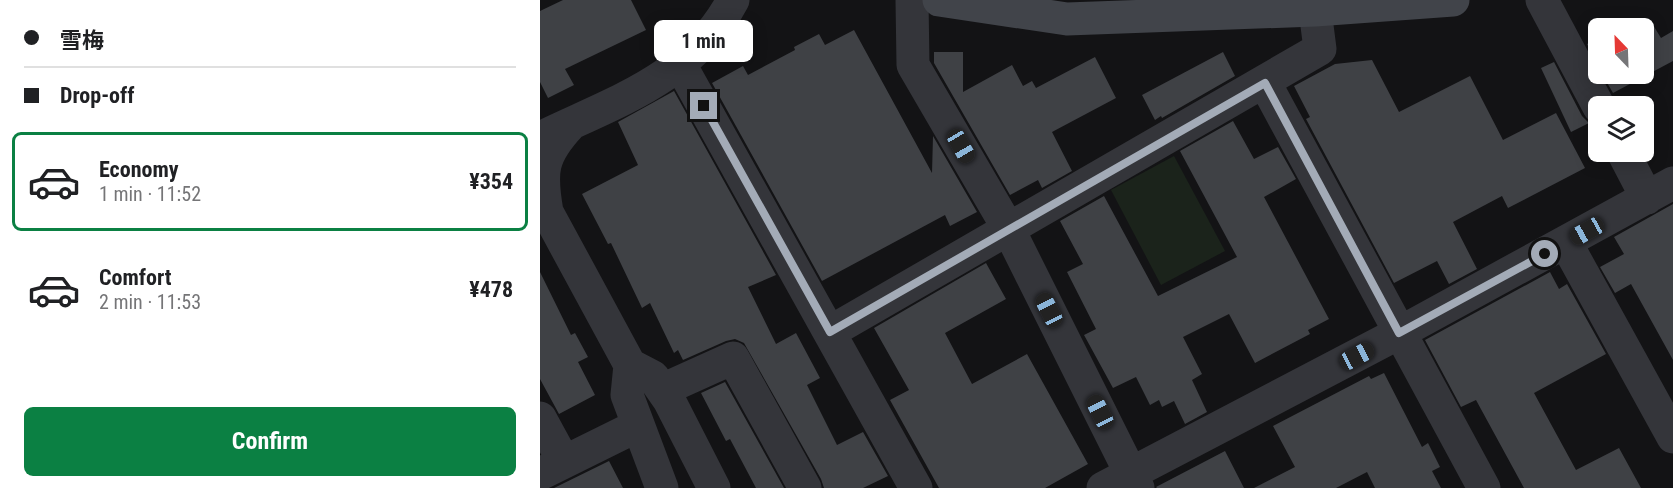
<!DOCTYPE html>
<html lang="en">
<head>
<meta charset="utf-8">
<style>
  body { margin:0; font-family:"Roboto Condensed","Noto Sans JP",sans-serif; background:#f6f6f6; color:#202124; height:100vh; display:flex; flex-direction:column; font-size:22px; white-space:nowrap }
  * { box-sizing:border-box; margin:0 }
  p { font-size:20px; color:#757577 }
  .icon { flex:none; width:33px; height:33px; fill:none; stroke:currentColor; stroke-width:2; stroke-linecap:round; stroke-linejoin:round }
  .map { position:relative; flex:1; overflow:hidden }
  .panel { display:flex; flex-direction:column; background:#fff; width:540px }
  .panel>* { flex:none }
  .guide { display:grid; align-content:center; height:132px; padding:0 24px; background:#fff }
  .needle { width:39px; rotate:337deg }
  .buttons { position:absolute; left:1048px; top:18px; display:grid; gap:12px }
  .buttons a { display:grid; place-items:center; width:66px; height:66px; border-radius:9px; background:#fff; box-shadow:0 3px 15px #0003; font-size:30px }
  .end { position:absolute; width:27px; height:27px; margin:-14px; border:8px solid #a3abb7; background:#111; box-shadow:0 0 0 3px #111 }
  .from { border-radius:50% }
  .bubble { position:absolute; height:42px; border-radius:9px; background:#fff; box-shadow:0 3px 15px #0003; font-size:20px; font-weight:700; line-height:42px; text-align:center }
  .car { position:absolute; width:18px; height:36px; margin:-18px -9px; border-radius:8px; box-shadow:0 0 4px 2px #0007; background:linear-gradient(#222 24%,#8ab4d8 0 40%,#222 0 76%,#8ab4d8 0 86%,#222 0) }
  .guide b { display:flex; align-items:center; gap:21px; height:57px; font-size:22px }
  .guide b+b { border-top:2px solid #e0e0e0 }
  .guide i { width:15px; height:15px; background:#202124 }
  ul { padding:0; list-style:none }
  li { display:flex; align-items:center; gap:18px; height:99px; margin:0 12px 9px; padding:0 12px; border:3px solid transparent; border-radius:9px }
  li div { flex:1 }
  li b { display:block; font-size:22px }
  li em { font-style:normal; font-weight:700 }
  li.active { border-color:#0b8043 }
  li>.icon { width:54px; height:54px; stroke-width:1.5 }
  .cta { display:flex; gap:12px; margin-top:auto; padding:12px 24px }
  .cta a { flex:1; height:69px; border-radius:9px; background:#0b8043; color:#fff; font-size:24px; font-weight:700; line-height:69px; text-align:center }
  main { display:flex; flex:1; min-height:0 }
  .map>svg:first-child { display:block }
  .green { fill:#1b231b }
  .building { fill:#3f4145 }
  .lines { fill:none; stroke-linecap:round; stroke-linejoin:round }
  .minor { stroke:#34353a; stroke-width:33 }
  .secondary { stroke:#41444a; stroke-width:33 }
  .route { stroke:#a3abb7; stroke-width:8 }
</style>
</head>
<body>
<main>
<section class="panel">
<div class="guide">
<b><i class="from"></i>雪梅</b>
<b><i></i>Drop-off</b>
</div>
<ul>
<li class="active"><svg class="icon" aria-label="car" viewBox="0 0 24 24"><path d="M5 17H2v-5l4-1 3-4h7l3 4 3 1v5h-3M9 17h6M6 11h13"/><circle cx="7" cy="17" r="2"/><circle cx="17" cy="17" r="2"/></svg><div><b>Economy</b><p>1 min · 11:52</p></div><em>¥354</em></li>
<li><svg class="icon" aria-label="car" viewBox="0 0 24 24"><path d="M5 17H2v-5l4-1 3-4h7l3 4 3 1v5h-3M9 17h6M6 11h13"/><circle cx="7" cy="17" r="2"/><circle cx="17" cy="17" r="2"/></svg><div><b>Comfort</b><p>2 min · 11:53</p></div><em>¥478</em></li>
</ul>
<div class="cta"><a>Confirm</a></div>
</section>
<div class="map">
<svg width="1133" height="488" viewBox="0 0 1133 488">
  <rect width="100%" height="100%" fill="#131315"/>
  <path class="green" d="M634,156L685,251L621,285L571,190Z"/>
  <path class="building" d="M23,0H91L106,30L25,69L34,85L8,98L0,82V11Z
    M1113,25L1121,38L1133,31V61L1073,93L1062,74H1104V30Z
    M314,30L392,173L393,136L437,212L410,226L405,215L282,281L172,83L203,66L208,75L255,50L254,47L279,34L285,45Z
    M1059,38V67L1047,44Z
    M394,52H423V92L472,65L483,86L492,81L496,88L555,57L576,98L512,132L532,171L502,188L498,180L470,195L394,63Z
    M683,52L695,76L622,118L621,116L615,120L602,95Z
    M832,60L859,112L930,76L963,140L1016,113L1045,168L968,208L962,196L913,222L937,269L909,284L897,261L854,283L766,119L770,117L754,86L795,64Z
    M1014,62L1042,116L1049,123L1031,132L1001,68Z
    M134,91L236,275L208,287L236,344L256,333L280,378L267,385L297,445L323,432L348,476L323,488H284L281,479L204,343L195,339L186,341L143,360L138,350L134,353L110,303L102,308L71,243L68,244L42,194L98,165L78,122Z
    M693,121L714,159L738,147L756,179L724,197L789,319L768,330L770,334L715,363L689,314L643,337L662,374L652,380L667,412L645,424L634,401L622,407L619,400L610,405L596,377L573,388L544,335L556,329L527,272L543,264L520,221L564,196L618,296L697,257L640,151Z
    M1133,204V360L1091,284L1075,293L1060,267L1084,254L1074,237Z
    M446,263L466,299L405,333L432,384L487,354L548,464L505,488H399L350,400L369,390L334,328Z
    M0,272L31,335L35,333L48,357L38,362L55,395L19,414L0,379Z
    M1010,272L1019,289L1027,284L1066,354L994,393L1036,470L1079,448L1101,488H984L936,400L921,407L885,340Z
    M844,373L882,447L888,443L900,467L892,471L901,488H835L827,472L796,488H714L755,467L733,426L829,376L831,379Z
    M185,382L244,488H216L190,439L186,441L161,393Z
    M685,451L704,488H617L616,487Z
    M69,461L83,488H14Z"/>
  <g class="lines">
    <path class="minor" d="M372,0L373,65L468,228L598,488
      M1002,0L1059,107
      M141,66L376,488
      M725,83L944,488
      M0,138C76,101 151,79 193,0
      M1083,152L1107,198
      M0,199L90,365L113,377L129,400L174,488
      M7,212C0,172 1,156 30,125
      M1026,243L1133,437
      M290,332L780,49L775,10
      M90,365L87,395L122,488
      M122,390L193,358L265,488
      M0,418L24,462
      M0,474L97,426
      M563,488L859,333L1133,183"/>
    <path class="secondary" d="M399,0L527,19L775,10L913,0"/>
  </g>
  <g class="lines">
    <path class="route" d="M164,106L290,332L725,83L859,333L1005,254"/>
  </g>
</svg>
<div class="buttons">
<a><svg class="needle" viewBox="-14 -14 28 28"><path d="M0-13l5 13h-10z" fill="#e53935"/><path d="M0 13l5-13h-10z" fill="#757577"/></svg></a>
<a><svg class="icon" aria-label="layers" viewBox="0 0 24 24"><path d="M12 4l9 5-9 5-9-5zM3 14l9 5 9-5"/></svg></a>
</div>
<i class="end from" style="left:1005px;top:254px"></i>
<i class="end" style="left:164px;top:106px"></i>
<div class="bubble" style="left:114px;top:20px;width:99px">1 min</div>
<i class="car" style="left:421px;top:146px;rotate:150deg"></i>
<i class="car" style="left:1047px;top:231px;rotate:241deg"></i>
<i class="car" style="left:509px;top:310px;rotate:333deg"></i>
<i class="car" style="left:817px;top:356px;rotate:62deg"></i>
<i class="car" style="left:560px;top:412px;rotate:333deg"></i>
</div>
</main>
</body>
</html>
